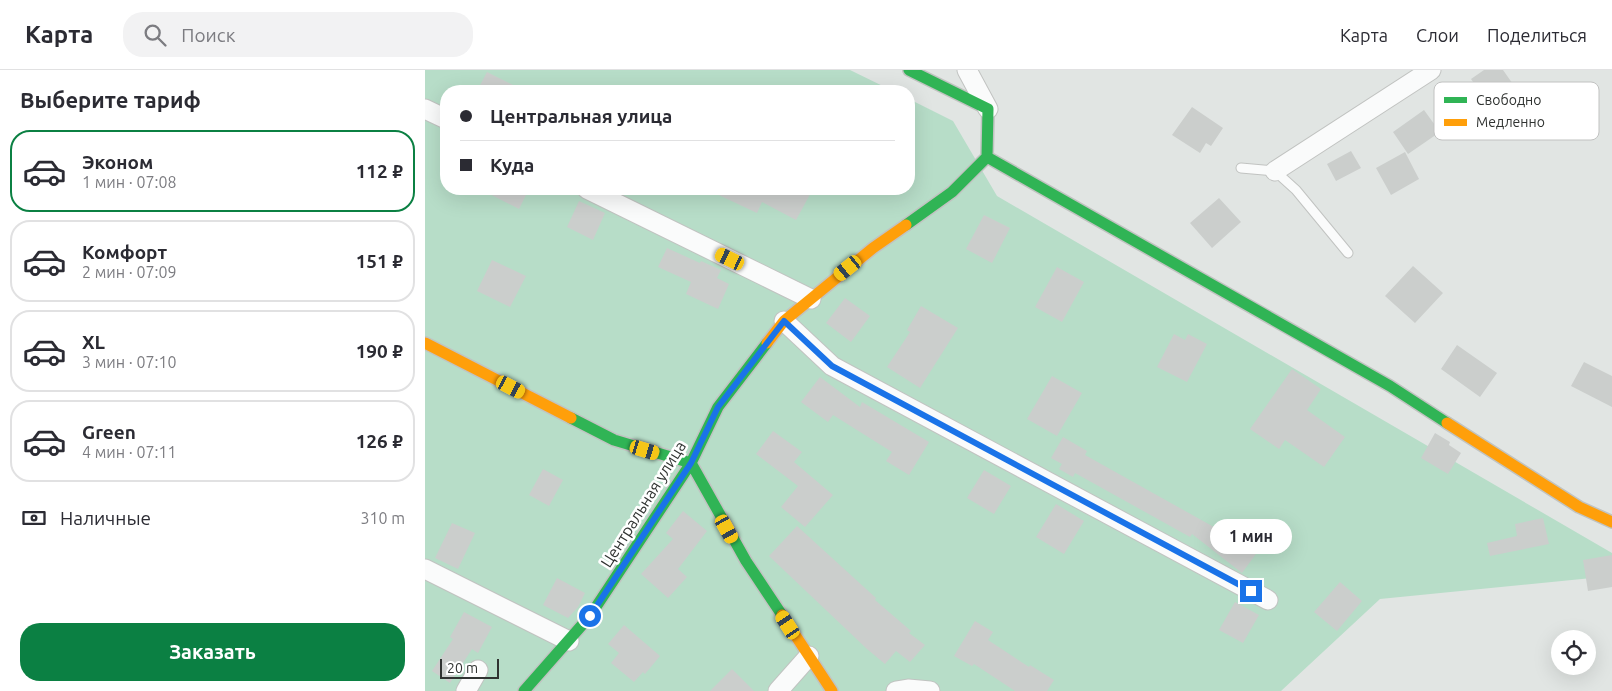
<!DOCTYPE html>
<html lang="ru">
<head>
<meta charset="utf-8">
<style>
  body { margin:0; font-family:Ubuntu,sans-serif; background:#f2f2f3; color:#2b2b33; height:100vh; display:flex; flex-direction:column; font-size:19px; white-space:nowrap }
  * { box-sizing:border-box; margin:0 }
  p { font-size:16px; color:#7c7c81 }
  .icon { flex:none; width:28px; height:28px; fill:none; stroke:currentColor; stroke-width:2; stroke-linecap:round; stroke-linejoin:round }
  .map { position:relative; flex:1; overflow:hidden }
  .details { display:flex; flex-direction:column; background:#fff; width:425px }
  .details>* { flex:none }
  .hud { position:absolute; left:15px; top:15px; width:475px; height:110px; border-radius:20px; box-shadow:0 5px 20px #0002; display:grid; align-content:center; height:110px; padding:0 20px; background:#fff }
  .fabs { position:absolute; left:1126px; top:560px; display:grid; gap:10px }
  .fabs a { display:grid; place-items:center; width:45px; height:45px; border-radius:50%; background:#fff; box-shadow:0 5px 20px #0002; font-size:25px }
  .scale { position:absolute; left:15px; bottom:12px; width:59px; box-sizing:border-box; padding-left:5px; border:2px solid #303331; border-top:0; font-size:14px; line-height:18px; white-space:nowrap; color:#303331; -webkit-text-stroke:4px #fff; paint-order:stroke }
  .end { position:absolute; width:22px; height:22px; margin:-11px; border:6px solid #1a73e8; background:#fff; box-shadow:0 0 0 2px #fff }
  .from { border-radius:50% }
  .bubble { position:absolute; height:35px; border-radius:18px; background:#fff; box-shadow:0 5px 20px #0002; font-size:16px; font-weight:700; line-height:35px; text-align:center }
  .car { position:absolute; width:15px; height:30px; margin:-15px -8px; border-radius:6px; box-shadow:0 0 4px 1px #0007; background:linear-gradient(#f5c518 24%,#345 0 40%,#f5c518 0 76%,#345 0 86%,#f5c518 0) }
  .hud b { display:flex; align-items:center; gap:18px; height:48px; font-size:19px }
  .hud b+b { border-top:1px solid #e1e1e2 }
  .hud i { width:12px; height:12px; background:#2b2b33 }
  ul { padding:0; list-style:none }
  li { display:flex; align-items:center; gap:15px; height:82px; margin:0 10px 8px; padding:0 10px; border:2px solid #e1e1e2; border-radius:20px }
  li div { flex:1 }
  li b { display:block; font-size:19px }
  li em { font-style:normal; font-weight:700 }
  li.current { border-color:#0b8043 }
  li>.icon { width:45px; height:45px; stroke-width:1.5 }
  h2 { padding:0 20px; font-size:22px; line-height:60px }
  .pay { display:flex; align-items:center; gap:12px; height:55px; padding:0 20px; font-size:19px }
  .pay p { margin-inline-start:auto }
  .button { display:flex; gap:10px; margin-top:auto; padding:10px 20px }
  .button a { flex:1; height:58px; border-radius:20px; background:#0b8043; color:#fff; font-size:20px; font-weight:700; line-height:58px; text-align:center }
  header { display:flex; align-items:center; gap:30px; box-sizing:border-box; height:70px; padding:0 25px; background:#fff; border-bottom:1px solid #e1e1e2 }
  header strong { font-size:24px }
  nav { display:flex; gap:28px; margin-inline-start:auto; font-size:18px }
  .search { width:350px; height:45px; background:#f2f2f3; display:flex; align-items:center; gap:12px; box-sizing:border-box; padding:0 18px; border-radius:20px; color:#7c7c81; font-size:19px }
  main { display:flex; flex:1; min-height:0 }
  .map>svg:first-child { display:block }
  .green { fill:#b7ddc8 }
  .building { fill:#cbcecc }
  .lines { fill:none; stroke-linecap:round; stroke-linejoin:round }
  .lane-casing { stroke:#c1c3c1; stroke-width:11 }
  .street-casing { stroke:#c1c3c1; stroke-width:21 }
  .fast-casing { stroke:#c1c3c1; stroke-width:14 }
  .slow-casing { stroke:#c1c3c1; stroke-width:14 }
  .lane { stroke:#fafbfb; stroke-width:9 }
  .street { stroke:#fafbfb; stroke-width:19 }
  .fast { stroke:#30b455; stroke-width:11 }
  .slow { stroke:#ff9f0a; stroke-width:11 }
  .route { stroke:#1a73e8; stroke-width:6 }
  .labels { text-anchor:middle; stroke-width:5; stroke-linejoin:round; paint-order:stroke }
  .street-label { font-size:16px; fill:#303331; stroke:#fff }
  .key { fill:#fff; stroke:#c1c2c1; stroke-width:1 }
  .key-label { font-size:14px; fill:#303331 }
</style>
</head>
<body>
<header>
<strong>Карта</strong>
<div class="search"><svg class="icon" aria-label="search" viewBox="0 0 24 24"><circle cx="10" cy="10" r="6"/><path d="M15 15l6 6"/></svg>Поиск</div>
<nav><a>Карта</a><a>Слои</a><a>Поделиться</a></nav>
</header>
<main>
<section class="details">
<h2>Выберите тариф</h2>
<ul>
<li class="current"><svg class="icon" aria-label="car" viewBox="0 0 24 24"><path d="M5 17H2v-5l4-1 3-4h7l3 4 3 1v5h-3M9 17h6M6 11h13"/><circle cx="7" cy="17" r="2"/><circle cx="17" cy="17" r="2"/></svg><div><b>Эконом</b><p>1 мин · 07:08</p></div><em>112 ₽</em></li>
<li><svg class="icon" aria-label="car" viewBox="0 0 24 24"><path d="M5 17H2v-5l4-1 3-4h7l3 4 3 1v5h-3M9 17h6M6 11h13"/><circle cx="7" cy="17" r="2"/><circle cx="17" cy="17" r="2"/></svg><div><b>Комфорт</b><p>2 мин · 07:09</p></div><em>151 ₽</em></li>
<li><svg class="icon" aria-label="car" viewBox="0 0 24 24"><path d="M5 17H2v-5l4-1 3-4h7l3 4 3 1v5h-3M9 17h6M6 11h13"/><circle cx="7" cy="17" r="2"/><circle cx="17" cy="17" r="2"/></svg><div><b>XL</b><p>3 мин · 07:10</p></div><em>190 ₽</em></li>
<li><svg class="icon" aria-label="car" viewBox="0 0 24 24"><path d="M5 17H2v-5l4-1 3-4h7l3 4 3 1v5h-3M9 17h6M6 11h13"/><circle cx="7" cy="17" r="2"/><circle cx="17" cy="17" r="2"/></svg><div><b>Green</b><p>4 мин · 07:11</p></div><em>126 ₽</em></li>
</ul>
<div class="pay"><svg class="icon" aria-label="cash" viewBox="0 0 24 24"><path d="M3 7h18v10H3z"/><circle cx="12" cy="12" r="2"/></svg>Наличные<p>310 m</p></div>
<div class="button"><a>Заказать</a></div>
</section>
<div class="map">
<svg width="1187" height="621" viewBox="0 0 1187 621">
  <rect width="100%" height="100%" fill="#e1e5e3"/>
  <path class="green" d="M0,0H425L468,21H21V119H484V29L528,51L572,126L1187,483V506L955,529L856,621H0Z"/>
  <path class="building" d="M1059,0H1078L1097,27L1071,45L1046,9Z
    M62,2L100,21H52Z
    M767,37L798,58L786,76L781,73L775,83L747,65Z
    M999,40L1015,62L983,84L968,62Z
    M926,81L936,98L911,111L902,94Z
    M980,82L994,109L966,125L951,98Z
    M55,119H104L94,139Z
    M281,119H388L371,150L337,132L332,143Z
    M794,128L816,152L787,178L765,153Z
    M154,131L180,143L168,170L142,157Z
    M559,145L585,158L567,193L541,179Z
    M242,178L275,193L276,191L296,200L292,208L304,214L293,239L261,224L266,212L233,197Z
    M67,190L101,206L85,237L52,221Z
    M988,196L1018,223L990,253L960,226Z
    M632,197L659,212L637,252L610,237Z
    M420,228L445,246L426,272L401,253Z
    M496,236L533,258L495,318L462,297L485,262L482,260Z
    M749,264L760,270L763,264L782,274L762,312L732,297Z
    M1032,275L1072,303L1055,327L1016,299Z
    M1159,292L1187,306V337L1146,316Z
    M867,299L896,319L882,340L920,367L899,397L860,370L854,379L825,359Z
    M627,306L657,323L632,366L602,349Z
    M395,307L435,337L437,332L504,372L484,405L461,391L467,382L408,345L403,352L376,332Z
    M348,361L377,382L369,392L408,425L380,457L356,437L373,416L331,384Z
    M1010,363L1025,372L1024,375L1036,383L1023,404L996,388Z
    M638,367L662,381L660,385L796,461L803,452L836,477L817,503L767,464L765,467L650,403L648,407L634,399L637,394L626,388Z
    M118,399L138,410L124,436L104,425Z
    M559,400L586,416L569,444L542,428Z
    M631,434L659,451L639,484L611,467Z
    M258,441L282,461L253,499L262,507L243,528L216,504L248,469L241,463Z
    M1118,448L1124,474L1065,486L1062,473L1092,466L1090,454Z
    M27,453L50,463L33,499L10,488Z
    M372,456L451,528L450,530L486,561L484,563L500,575L485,592L471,581L460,594L442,579L344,486Z
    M1187,485V517L1163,521L1158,490Z
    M132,508L160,523L153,537L143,548L118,535Z
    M915,512L937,531L912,561L889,542Z
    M810,532L834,545L818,573L794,560Z
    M39,542L67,557L53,583L47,579L25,613L7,601L28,569L25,567Z
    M550,551L568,562L563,570L604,597L605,595L629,610L622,621H590L549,594L547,596L529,586Z
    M199,555L235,586L220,604L218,602L209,612L186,593L194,583L183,574Z
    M307,599L329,621H285Z"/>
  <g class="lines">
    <g class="lane-casing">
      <path id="lane" d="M816,98L850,101L871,120L923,183"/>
    </g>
    <g class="street-casing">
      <path id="street" d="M542,0L563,39
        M0,39L21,49
        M850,101L1006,0
        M162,119L386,229
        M359,251L407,296L843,530
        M0,499L144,571
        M41,621L53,600
        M353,621L384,586
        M471,621L483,619L505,621"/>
    </g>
    <g class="fast-casing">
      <path id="fast" d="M484,0L563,39L562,87
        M562,87L965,316L1022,353
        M481,155L527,122L562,87
        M146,348L189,370L266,393L321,491L357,545
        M99,621L165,546L266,393L293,337L342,273"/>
    </g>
    <g class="slow-casing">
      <path id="slow" d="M0,273L146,348
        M342,273L359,251L448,178L481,155
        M1022,353L1154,437L1187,452
        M357,545L407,621"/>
    </g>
    <use href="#lane" class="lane"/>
    <use href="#street" class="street"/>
    <use href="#fast" class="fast"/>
    <use href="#slow" class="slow"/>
  </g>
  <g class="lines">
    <path class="route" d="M165,546L266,393L293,337L359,251L407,296L826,521"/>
  </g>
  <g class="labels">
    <g class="street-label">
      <text transform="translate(218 434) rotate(-58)" y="6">Центральная улица</text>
    </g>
  </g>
  <rect x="1009" y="12" width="165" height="58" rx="8" class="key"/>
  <rect x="1019" y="27" width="23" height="6" fill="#30b455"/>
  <rect x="1019" y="49" width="23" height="7" fill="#ff9f0a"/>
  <g class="key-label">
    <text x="1051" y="35">Свободно</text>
    <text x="1051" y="57">Медленно</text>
  </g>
</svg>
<div class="fabs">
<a><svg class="icon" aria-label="locate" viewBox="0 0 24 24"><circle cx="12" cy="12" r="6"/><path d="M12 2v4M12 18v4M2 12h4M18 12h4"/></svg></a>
</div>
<div class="scale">20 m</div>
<i class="end from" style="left:165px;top:546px"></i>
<i class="end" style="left:826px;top:521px"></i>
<div class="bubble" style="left:785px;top:449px;width:82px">1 мин</div>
<i class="car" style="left:305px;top:189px;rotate:296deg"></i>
<i class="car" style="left:423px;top:198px;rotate:231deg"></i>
<i class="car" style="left:86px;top:317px;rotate:117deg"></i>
<i class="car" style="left:220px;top:380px;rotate:107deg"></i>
<i class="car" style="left:302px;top:459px;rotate:151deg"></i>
<i class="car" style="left:363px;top:555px;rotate:327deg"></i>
<div class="hud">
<b><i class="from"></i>Центральная улица</b>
<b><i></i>Куда</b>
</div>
</div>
</main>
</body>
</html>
